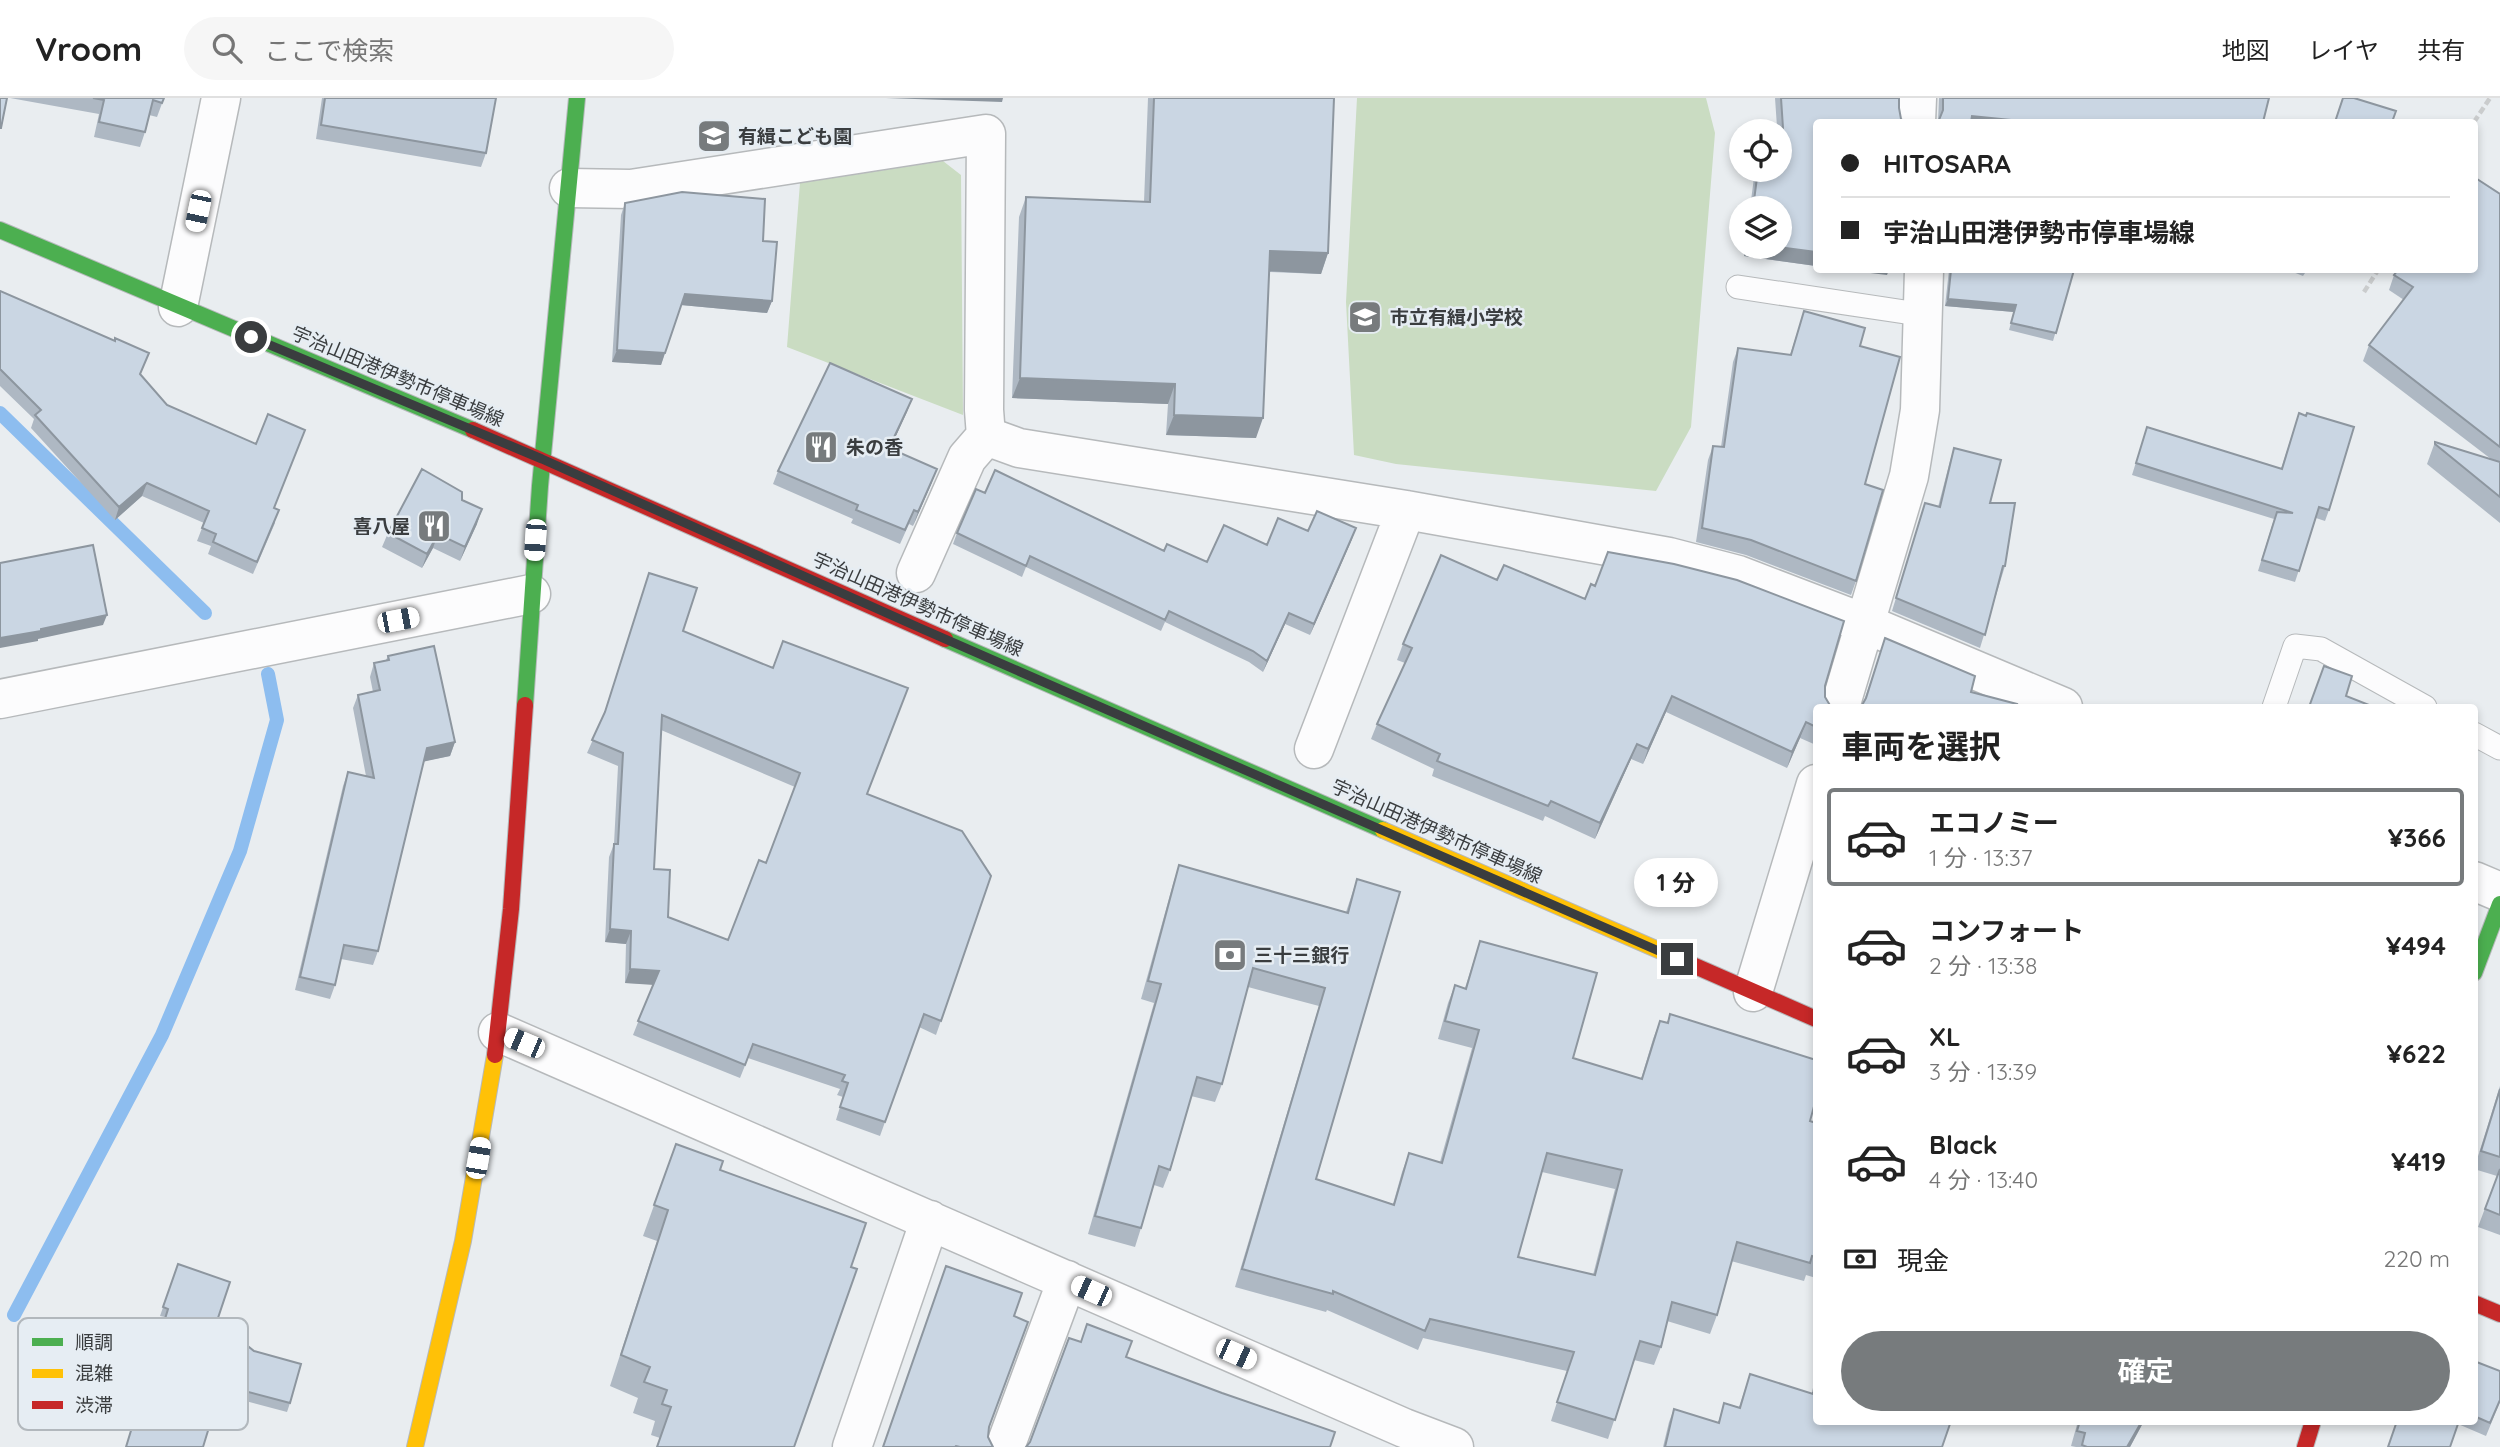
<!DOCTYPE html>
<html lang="ja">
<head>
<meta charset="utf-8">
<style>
  body { margin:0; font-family:Quicksand,"Noto Sans JP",sans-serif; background:#f6f6f6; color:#222; height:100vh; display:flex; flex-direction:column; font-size:26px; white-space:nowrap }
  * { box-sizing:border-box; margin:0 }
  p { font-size:23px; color:#767676 }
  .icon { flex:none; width:38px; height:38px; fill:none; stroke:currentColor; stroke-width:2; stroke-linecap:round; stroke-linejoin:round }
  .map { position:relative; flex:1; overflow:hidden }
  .details { position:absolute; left:1813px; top:606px; width:665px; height:721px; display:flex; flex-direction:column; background:#fff; border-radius:7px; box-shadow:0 4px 10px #0003 }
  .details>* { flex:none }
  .hud { position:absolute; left:1813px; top:21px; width:665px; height:154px; border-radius:7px; box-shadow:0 4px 10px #0003; display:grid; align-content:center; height:154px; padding:0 28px; background:#fff }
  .buttons { position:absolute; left:1729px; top:21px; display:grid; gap:14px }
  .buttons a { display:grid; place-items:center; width:63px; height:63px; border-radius:50%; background:#fff; box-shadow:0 4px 10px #0003; font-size:35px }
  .end { position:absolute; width:32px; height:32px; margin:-16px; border:9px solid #3a3d3f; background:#fff; box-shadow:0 0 0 4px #fff }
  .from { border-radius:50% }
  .bubble { position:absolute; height:49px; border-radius:24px; background:#fff; box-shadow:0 4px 10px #0003; font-size:23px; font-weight:700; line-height:49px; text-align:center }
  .car { position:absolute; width:21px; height:42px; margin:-21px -10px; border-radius:9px; box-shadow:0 0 5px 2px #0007; background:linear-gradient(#fff 24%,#345 0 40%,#fff 0 76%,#345 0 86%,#fff 0) }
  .hud b { display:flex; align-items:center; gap:24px; height:66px; font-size:26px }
  .hud b+b { border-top:2px solid #e0e0e0 }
  .hud i { width:18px; height:18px; background:#222 }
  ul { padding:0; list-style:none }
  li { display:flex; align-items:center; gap:21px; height:98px; margin:0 14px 10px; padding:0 14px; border:4px solid transparent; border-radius:7px }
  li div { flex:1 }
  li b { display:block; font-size:26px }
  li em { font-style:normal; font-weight:700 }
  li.selected { border-color:#777b7d }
  li>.icon { width:63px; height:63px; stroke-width:1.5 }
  h2 { padding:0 28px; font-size:32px; line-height:84px }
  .pay { display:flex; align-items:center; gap:18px; height:77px; padding:0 28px; font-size:26px }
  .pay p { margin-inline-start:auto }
  .action { display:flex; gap:14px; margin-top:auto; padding:14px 28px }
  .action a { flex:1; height:80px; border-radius:42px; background:#777b7d; color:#fff; font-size:28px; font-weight:700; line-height:80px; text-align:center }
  header { display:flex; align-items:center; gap:42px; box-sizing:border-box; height:98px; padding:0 35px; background:#fff; border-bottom:2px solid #e0e0e0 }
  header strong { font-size:33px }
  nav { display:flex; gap:38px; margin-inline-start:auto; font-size:24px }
  .search { width:490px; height:63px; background:#f6f6f6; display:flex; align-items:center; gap:18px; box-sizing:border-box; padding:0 24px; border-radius:38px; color:#767676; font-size:26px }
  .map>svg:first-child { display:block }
  .green { fill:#cadcc2 }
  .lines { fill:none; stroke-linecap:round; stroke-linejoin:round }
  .stream { stroke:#8dbdef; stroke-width:14 }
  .lane-casing { stroke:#b6b9bb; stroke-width:25 }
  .street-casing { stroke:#b6b9bb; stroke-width:41 }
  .fast-casing { stroke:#b6b9bb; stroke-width:18 }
  .slow-casing { stroke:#b6b9bb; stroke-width:18 }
  .jam-casing { stroke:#b6b9bb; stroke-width:18 }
  .path { stroke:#cacccd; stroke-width:4.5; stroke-dasharray:7 3.5; stroke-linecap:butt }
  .lane { stroke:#fcfcfd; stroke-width:23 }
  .street { stroke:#fcfcfd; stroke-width:38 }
  .fast { stroke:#4caf50; stroke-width:16 }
  .slow { stroke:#ffc107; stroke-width:16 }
  .jam { stroke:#c62828; stroke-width:16 }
  .wall { fill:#aeb8c3; fill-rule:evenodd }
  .shaded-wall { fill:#8d969f }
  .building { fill:#cad6e3; stroke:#8d969f; stroke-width:2; fill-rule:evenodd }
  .route { stroke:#3a3d3f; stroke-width:9 }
  .labels { text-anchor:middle; stroke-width:5; stroke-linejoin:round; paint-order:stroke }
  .poi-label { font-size:19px; font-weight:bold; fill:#3a3d3f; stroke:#e6edf3; text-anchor:start }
  .street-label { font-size:19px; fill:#3a3d3f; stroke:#e6edf3 }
  .key { fill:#e6edf3; stroke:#b2b8bd; stroke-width:2 }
  .key-label { font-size:19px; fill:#3a3d3f }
</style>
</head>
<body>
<header>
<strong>Vroom</strong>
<div class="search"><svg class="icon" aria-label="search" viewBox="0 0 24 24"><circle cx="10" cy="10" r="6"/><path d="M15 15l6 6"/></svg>ここで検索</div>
<nav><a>地図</a><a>レイヤ</a><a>共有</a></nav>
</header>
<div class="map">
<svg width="2500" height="1349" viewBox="0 0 2500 1349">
  <rect width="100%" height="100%" fill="#e9edf0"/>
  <path class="green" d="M1357,0H1706L1715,35L1691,329L1656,393L1396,366L1354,357L1346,204Z
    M943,63L961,77L963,317L787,249L800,85Z"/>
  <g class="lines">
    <path class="stream" d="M0,315L205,515
      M14,1217L162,937L240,753L277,622L268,576"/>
    <g class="lane-casing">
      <path id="lane" d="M1738,189L1925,217
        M2274,609L2295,548L2321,551L2425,609
        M2474,636L2500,650"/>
    </g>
    <g class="street-casing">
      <path id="street" d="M1916,24L1917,0
        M569,90L631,91L986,36L984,312L986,338L967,360L916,475
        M178,209L221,0
        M986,338L1019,350L1406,412L1669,459L1738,477L1866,526L2063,609
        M0,601L531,496
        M1840,609L1909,378L1920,312L1924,172
        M1314,651L1406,412
        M2474,783L2500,794
        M1753,894L1816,686
        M498,934L1404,1330L1454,1349
        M852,1349L930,1122
        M1005,1349L1067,1182"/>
    </g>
    <g class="fast-casing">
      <path id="fast" d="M0,132L473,332
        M945,541L1383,732
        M525,607L540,388L577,0
        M2474,875L2500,806"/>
    </g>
    <g class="slow-casing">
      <path id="slow" d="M1383,732L1679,861
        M415,1349L463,1143L495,957"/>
    </g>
    <g class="jam-casing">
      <path id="jam" d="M473,332L945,541
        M1679,861L1816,921
        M495,957L511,811L525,607
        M2474,1205L2500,1216
        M2305,1349L2313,1323"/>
    </g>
    <path class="path" d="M2474,24L2490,0
      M2364,194L2378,172"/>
    <use href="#lane" class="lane"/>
    <use href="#street" class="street"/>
    <use href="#fast" class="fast"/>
    <use href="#slow" class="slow"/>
    <use href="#jam" class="jam"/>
  </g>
  <path class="wall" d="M10,0H164L157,19L149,17L145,34L140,49L94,39L99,16Z
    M322,0H496L486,55L481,69L316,41Z
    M1148,0H1334L1328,155L1321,176L1269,174L1256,340L1166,337L1168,306L1012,300L1019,119L1026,99L1144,104Z
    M1775,0H1899L1816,24V168L1744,158L1746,149H1780V110H1750L1755,72H1780V33H1761L1763,27L1777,29Z
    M1939,0H2269L1938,24Z
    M2500,96V425L2427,366L2435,344L2491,361L2363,263L2369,247L2404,202L2389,192L2394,177Z
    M625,105L763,143L772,203L767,215L681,207L661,267L612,264L621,117Z
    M1949,172H2074L2053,243L2009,232L2014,214L1945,208Z
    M2288,172H2307L2303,178Z
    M0,193L144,267L140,277L167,307L275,410V425L253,476L208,456L211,448L197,443L204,425L142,398L115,422L31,330L34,321L0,288Z
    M1804,213L1860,248L1865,386L1856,483L1851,497L1746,457L1696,444L1708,362L1713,348L1721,349L1733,264L1738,250L1790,257Z
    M912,301L890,351L932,384L913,428L909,426L900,446L851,425L853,421L773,386L778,373Z
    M2299,315L2329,412L2325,423L2316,420L2295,484L2258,473L2274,421L2132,377L2147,329L2281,371Z
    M1954,350L1990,405L2005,468L1980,550L1892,513L1925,405L1938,409L1950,363Z
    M985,395L1164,453L1207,464L1308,433L1352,441L1310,537L1285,526L1263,574L1249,564L1165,524L1161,533L1026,469L1022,479L953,446L957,435Z
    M462,402L477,426L460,463L433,450L422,470L382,449L388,435Z
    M649,475L683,533L867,697L991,778L936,937L919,929L880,1038L836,1022L843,999L837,997L840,991L748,960L740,980L633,937L653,886L625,885L626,846L605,844L609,759L614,746L618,668L587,655L603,619ZM661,632L795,689L766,765L728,842L668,819L654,771Z
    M1497,482L1816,609V647L1800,640L1787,670L1666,614L1643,666L1631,661L1595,741L1545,718L1543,723L1432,678L1434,671L1371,641L1377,626L1405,565L1397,562L1403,546Z
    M1885,540L1971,594L1864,603Z
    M388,558L455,644L450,658L424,663L378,853L373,867L341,861L335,887L330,901L295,892L343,688L348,674L366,678L353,610L358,597L373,594L370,579L374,565L386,562Z
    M1179,767L1346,814L1357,781L1316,1081L1393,1106L1402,1074L1409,1055L1440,1064L1472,950L1438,941L1448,905L1455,887L1465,890L1480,843L1573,960L1641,981L1653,941L1660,923L1667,925L1670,916L1810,1023L1816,1025V1180L1806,1177L1804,1183L1731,1163L1717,1217L1710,1236L1667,1223L1661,1249L1654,1267L1634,1262L1608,1341L1551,1323L1567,1273L1423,1240L1418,1252L1327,1212L1326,1214L1235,1189L1319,908L1248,889L1222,986L1215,1004L1191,998L1170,1072L1163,1090L1154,1087L1141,1130L1135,1149L1088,1136L1154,905L1141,901L1173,786ZM1542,1074L1615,1091L1593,1177L1518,1159Z
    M2500,988V1137L2478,1129L2497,1078L2474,1071Z
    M676,1046L720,1072L866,1125L660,1340L651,1337L655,1323L633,1315L638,1300L610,1288L657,1143L643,1138Z
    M178,1166L217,1223L290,1305L287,1314L219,1296L165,1219L160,1218Z
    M2474,1263L2500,1304L2486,1338L2458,1326L2397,1323H2474Z
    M1750,1276L1942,1349H1663L1669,1324L1674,1311L1718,1325L1724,1305L1739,1309Z
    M2078,1323H2144L2130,1349H2076L2071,1348Z"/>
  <path class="shaded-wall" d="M886,0H1003L1002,4Z
    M1972,18L2031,24H1969Z
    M1748,149H1778L1816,154V168L1744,158Z
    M1270,153L1328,155L1321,176L1263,173Z
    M1845,172H1889L1887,177Z
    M685,196L772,203L767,215L681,207Z
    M1948,201L2016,207L2014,214L1945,208Z
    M617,252L665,255L661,267L612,264Z
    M1020,280L1175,286L1168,306L1012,300Z
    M912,301L907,314L884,364L889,350Z
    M1174,317L1263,320L1256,340L1166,337Z
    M937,371L932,384L913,428L918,414Z
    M147,385L142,398L115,422L119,409Z
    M482,411L477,426L460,463L465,449Z
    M1356,430L1352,441L1310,537L1314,526Z
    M438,436L433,450L422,470L427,456Z
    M1289,515L1285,526L1263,574L1267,563Z
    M107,517L103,527L38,541V543L0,550V540Z
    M1672,598L1666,614L1643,666L1648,651Z
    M1806,624L1800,640L1787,670L1792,654Z
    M455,644L450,658L422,664L427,650Z
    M1637,646L1631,661L1595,741L1600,725Z
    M610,831L631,833L626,846L605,844Z
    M630,871L659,873L654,887L625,885Z
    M2142,1323H2144L2130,1349H2127Z"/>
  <path class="building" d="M0,0H7L1,30H0Z
    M93,0H164L162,5L153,2L145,34L99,24L104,2Z
    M325,0H496L486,55L321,27Z
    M1154,0H1334L1328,155L1270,153L1263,320L1174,317L1175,286L1020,280L1026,99L1150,104Z
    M1781,0H1899V10L1901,21L1905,24H1816V154L1778,149H1780V110H1753L1758,72H1780V33H1762L1763,27L1783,30Z
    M1943,0H2269L2263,24H2031L1972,18L1971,24H1937L1939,22L1943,12Z
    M2343,0H2354L2396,13L2392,24H2335Z
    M2474,79L2500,96V349L2369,247L2413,189L2394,177L2398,172H2474Z
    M682,94L765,101L763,143L777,144L772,203L685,196L665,255L617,252L625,105Z
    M1951,172H2074L2056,235L2011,225L2016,207L1948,201Z
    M0,193L115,243V240L149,255L140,276L167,307L256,346L268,316L305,332L274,410L279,412L257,464L213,444L216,436L202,430L209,413L147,385L119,409L35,317L41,312L0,271Z
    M1804,213L1865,230L1860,248L1900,259L1865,386L1883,392L1856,483L1751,442L1702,430L1713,348L1724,349L1738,250L1791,257Z
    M830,265L912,301L889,350L937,371L918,414L914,412L905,432L856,412L858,407L778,373Z
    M2299,315L2306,318L2307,315L2354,329L2329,412L2319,409L2299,473L2262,462L2277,414L2293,415L2136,365L2147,329L2282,371Z
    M2435,344L2500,364V399L2435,346Z
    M1954,350L2001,362L1990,405H2015L2005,468H2003L1985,537L1896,500L1925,405L1940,409Z
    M422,371L462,394V402L482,411L465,449L438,436L427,456L388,435Z
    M995,372L1164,453L1167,446L1207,464L1224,427L1267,447L1278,420L1308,433L1317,413L1356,430L1314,526L1289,515L1267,563L1253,553L1169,513L1165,522L1030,458L1026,468L957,435L976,391L985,395Z
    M93,447L107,517L41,531V533L0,540V465Z
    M1608,454L1674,466L1737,482L1844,523L1825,588V599L1831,609H1816V629L1806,624L1792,654L1672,598L1648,651L1637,646L1600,725L1551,703L1548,708L1437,663L1440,656L1377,626L1412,550L1403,546L1441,457L1497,482L1504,467L1585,501L1591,486L1595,488Z
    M649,475L697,490L683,533L773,570L783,543L908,590L867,696L962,733L991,778L941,923L924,916L885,1024L840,1009L848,985L842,983L845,977L753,946L745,967L638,923L659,873L630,871L631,833L610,831L614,746H618L623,655L592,642L605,614ZM662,617L800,675L766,765L759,762L728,842L668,819L670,772L654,771Z
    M1885,540L1975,578L1971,594L2017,606L2016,609H1861L1866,600Z
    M434,548L455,644L427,650L378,853L344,847L335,887L300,879L348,674L374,680L358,597L380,592L374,565L389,562L388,558Z
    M2324,568L2352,578L2346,598L2374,609H2309Z
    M1179,767L1348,815L1357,781L1400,794L1316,1081L1394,1107L1409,1055L1442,1065L1479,932L1445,923L1455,887L1466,891L1480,843L1597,875L1573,960L1642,981L1660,923L1668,925L1670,916L1816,962V1001L1810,1023L1816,1025V1159L1812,1158L1810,1165L1737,1144L1717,1217L1672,1204L1661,1249L1640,1243L1615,1322L1557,1304L1574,1254L1430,1221L1425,1233L1333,1193V1196L1242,1171L1325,890L1253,870L1222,986L1197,979L1170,1072L1159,1068L1141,1130L1095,1118L1161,886L1148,883ZM1547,1055L1622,1072L1595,1177L1518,1159Z
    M2500,991V1059L2481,1053Z
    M676,1046L723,1063L720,1072L866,1125L851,1169L857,1171L794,1349H657L671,1309L662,1306L667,1292L644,1284L650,1269L621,1257L668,1112L654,1107Z
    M2500,1071V1117L2485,1111Z
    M178,1166L230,1184L217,1223L254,1253L301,1266L290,1305L222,1287L203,1349H126L168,1211L163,1209Z
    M946,1168L1022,1195L1014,1218L1028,1224L989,1329L988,1339L993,1349H960L956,1348L955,1349H883Z
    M1087,1226L1132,1243L1126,1259L1222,1295L1335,1334L1330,1349H1026L1030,1344L1069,1240L1081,1244Z
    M2474,1263L2500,1273V1302L2490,1325L2474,1318Z
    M1750,1276L1813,1296L1814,1290L1816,1291V1323H1940L1950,1326L1942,1349H1665L1674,1311L1719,1325L1724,1305L1740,1310Z
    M2080,1323H2142L2127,1349H2087L2082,1347L2085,1335L2077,1333Z
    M2397,1323H2459L2450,1349H2388Z"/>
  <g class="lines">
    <path class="route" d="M251,239L542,361L920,530L1677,861"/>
  </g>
  <defs>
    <g id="school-square" transform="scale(1.75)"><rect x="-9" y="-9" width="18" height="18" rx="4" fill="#777b7d" stroke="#e6edf3"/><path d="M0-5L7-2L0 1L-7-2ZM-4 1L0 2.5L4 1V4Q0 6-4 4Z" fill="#fff"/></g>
    <g id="restaurant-square" transform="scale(1.75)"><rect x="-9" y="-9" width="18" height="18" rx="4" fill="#777b7d" stroke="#e6edf3"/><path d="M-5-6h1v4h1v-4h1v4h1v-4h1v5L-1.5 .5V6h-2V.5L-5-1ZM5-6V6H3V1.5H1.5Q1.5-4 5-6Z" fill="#fff"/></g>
    <g id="bank-square" transform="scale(1.75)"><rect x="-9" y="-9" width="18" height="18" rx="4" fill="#777b7d" stroke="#e6edf3"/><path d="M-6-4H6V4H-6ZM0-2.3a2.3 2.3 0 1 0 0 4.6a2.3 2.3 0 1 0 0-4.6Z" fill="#fff"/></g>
  </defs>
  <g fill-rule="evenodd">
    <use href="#school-square" x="714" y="38"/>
    <use href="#school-square" x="1365" y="219"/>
    <use href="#restaurant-square" x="821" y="349"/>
    <use href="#restaurant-square" x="434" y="428"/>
    <use href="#bank-square" x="1230" y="857"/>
  </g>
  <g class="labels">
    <g class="poi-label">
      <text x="738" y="45">有緝こども園</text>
      <text x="1390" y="226">市立有緝小学校</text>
      <text x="846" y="356">朱の香</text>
      <text x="410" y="435" text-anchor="end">喜八屋</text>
      <text x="1254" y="864">三十三銀行</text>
    </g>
    <g class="street-label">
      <text transform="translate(398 278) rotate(23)" y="7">宇治山田港伊勢市停車場線</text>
      <text transform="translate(918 506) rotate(24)" y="7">宇治山田港伊勢市停車場線</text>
      <text transform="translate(1437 733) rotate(24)" y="7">宇治山田港伊勢市停車場線</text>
    </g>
  </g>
  <rect x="18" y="1220" width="230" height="112" rx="10" class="key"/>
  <rect x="32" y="1240" width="31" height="8" fill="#4caf50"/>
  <rect x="32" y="1271" width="31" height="9" fill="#ffc107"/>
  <rect x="32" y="1303" width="31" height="8" fill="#c62828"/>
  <g class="key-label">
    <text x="75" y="1251">順調</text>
    <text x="75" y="1282">混雑</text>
    <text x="75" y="1314">渋滞</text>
  </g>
</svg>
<div class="buttons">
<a><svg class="icon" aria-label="locate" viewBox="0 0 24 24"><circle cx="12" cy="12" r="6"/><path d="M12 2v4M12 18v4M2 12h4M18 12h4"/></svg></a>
<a><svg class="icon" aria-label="layers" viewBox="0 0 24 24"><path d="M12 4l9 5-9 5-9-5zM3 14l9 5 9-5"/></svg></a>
</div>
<i class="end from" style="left:251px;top:239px"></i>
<i class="end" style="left:1677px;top:861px"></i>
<div class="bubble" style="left:1634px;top:760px;width:84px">1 分</div>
<i class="car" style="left:198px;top:113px;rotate:192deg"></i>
<i class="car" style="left:535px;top:442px;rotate:184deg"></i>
<i class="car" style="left:398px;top:522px;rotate:79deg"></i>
<i class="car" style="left:524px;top:945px;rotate:293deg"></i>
<i class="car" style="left:478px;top:1060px;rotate:10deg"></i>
<i class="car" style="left:1091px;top:1193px;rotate:294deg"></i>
<i class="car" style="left:1236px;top:1256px;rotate:114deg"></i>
<div class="hud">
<b><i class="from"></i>HITOSARA</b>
<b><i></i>宇治山田港伊勢市停車場線</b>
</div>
<section class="details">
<h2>車両を選択</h2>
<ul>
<li class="selected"><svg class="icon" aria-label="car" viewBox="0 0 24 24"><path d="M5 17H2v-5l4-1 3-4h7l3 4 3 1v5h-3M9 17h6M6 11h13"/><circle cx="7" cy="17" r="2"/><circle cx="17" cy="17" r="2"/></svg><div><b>エコノミー</b><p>1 分 · 13:37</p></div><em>¥366</em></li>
<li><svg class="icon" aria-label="car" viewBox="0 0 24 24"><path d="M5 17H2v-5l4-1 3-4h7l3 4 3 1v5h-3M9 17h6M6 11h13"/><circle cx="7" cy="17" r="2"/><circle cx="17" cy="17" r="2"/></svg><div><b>コンフォート</b><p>2 分 · 13:38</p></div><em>¥494</em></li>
<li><svg class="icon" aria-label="car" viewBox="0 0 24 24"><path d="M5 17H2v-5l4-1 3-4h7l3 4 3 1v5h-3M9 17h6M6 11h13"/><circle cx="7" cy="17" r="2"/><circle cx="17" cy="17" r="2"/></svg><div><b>XL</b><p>3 分 · 13:39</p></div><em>¥622</em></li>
<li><svg class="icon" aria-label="car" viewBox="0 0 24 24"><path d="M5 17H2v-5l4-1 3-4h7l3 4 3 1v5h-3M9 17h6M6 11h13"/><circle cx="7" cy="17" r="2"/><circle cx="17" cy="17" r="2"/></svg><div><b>Black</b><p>4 分 · 13:40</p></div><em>¥419</em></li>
</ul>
<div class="pay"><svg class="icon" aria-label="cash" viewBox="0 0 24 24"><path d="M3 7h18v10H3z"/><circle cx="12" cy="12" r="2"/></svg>現金<p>220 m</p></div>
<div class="action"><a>確定</a></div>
</section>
</div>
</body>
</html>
